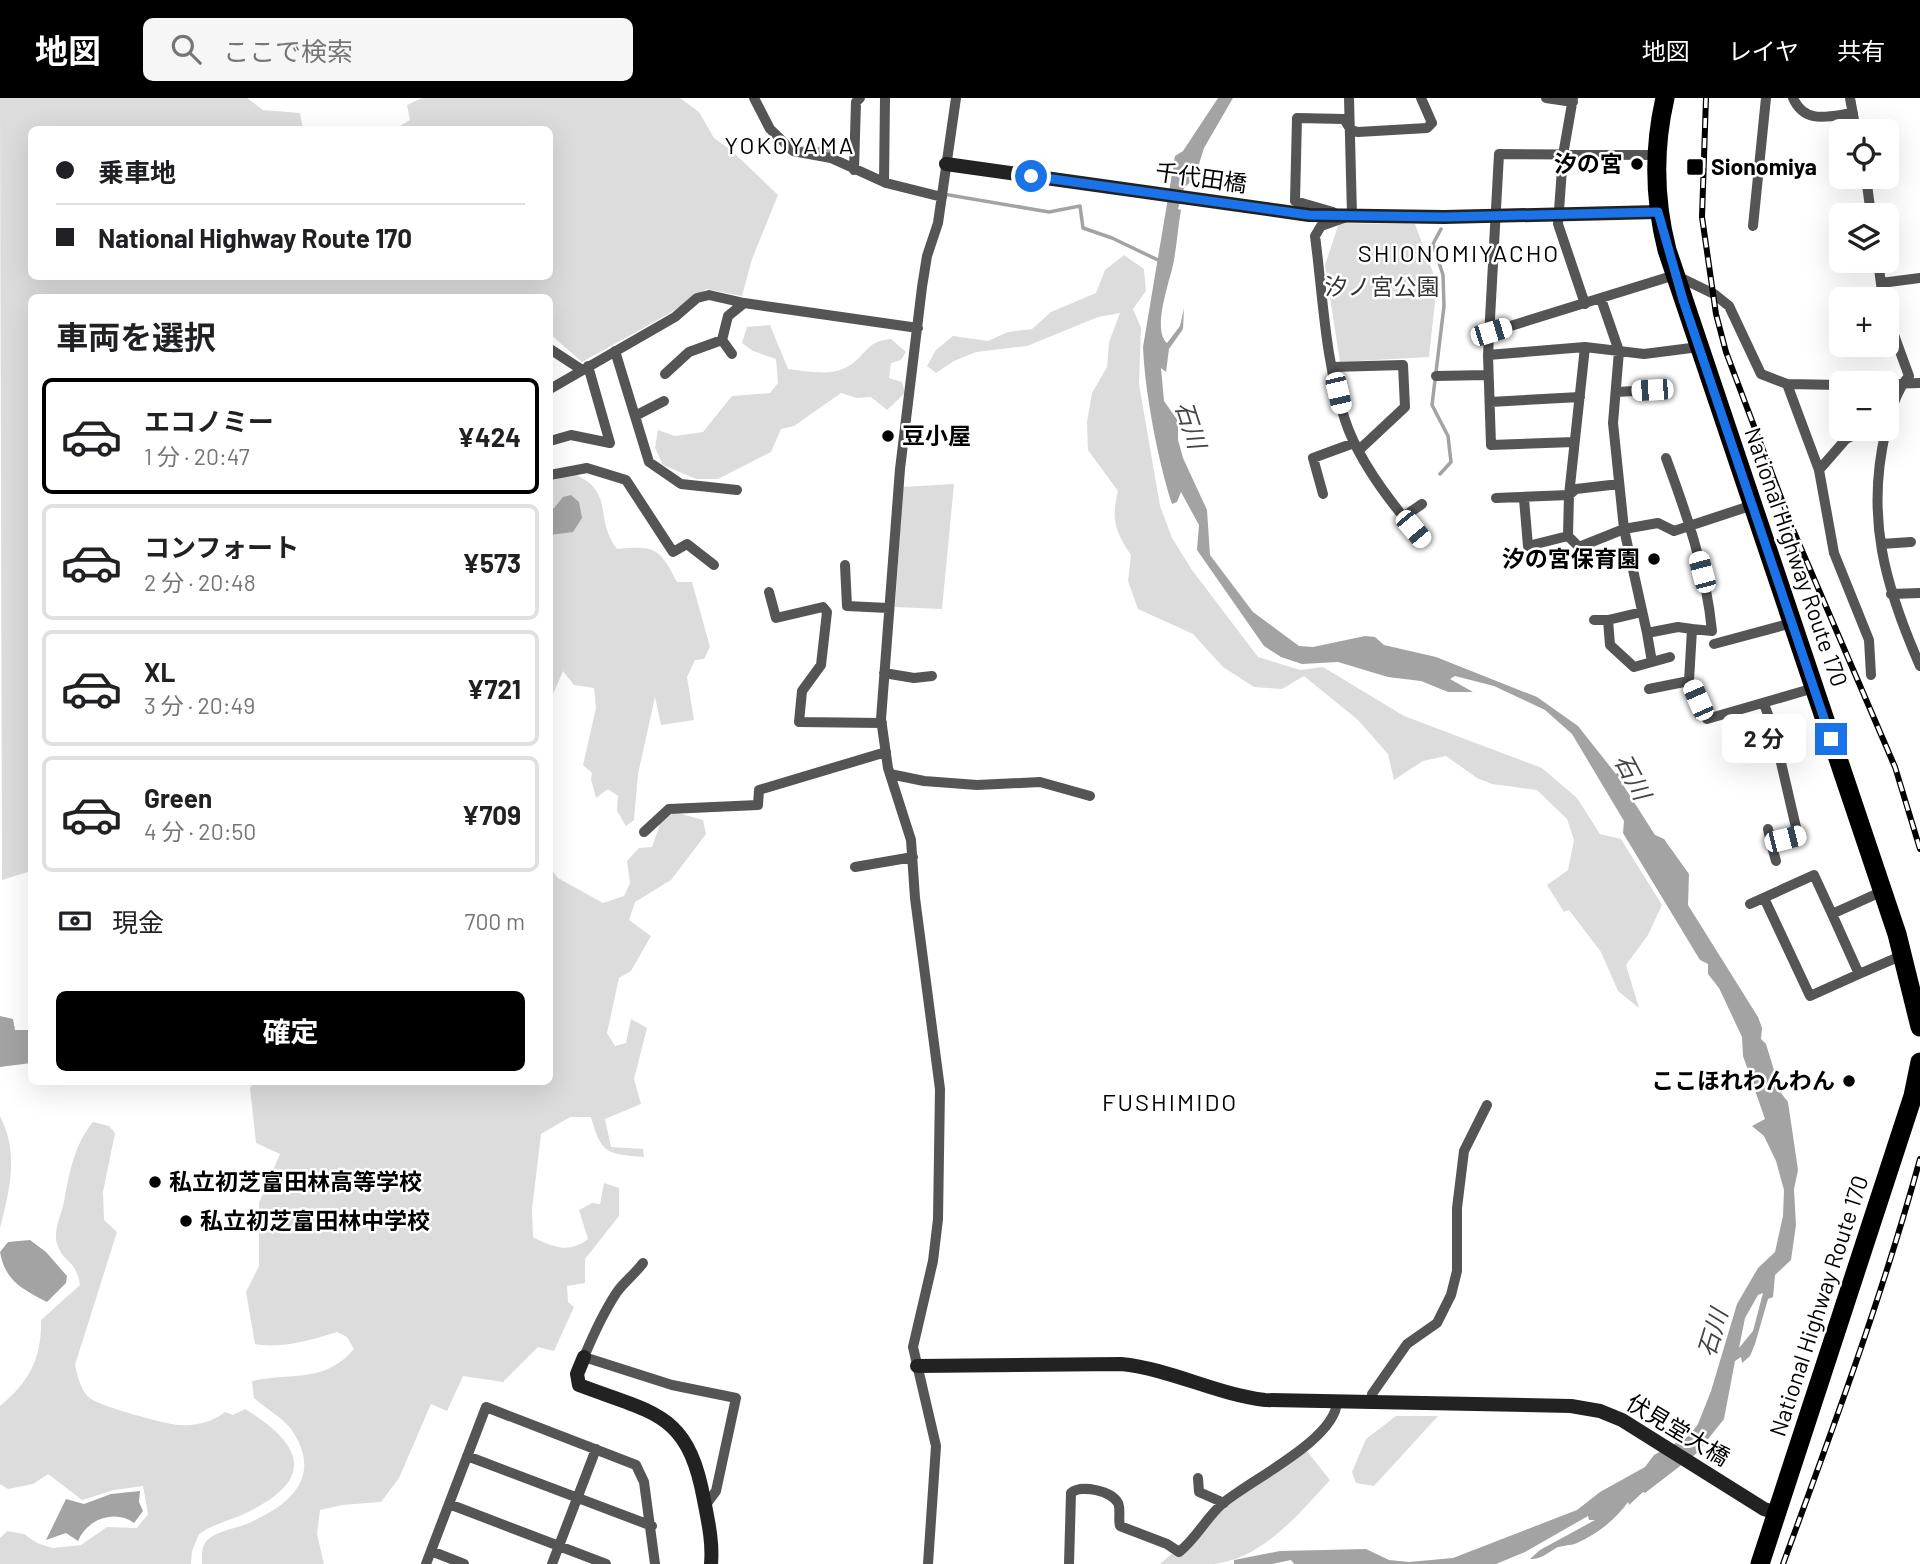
<!DOCTYPE html>
<html lang="ja">
<head>
<meta charset="utf-8">
<style>
  body { margin:0; font-family:Barlow,"Noto Sans JP",sans-serif; background:#f6f6f6; color:#202124; height:100vh; display:flex; flex-direction:column; font-size:26px; white-space:nowrap }
  * { box-sizing:border-box; margin:0 }
  p { font-size:23px; color:#757577 }
  .icon { flex:none; width:38px; height:38px; fill:none; stroke:currentColor; stroke-width:2; stroke-linecap:round; stroke-linejoin:round }
  .map { position:relative; flex:1; overflow:hidden }
  .drawer { position:absolute; left:28px; top:196px; width:525px; height:791px; display:flex; flex-direction:column; background:#fff; border-radius:10px; box-shadow:0 7px 28px #0002 }
  .drawer>* { flex:none }
  .top-card { position:absolute; left:28px; top:28px; width:525px; height:154px; border-radius:10px; box-shadow:0 7px 28px #0002; display:grid; align-content:center; height:154px; padding:0 28px; background:#fff }
  .controls { position:absolute; left:1829px; top:21px; display:grid; gap:14px }
  .controls a { display:grid; place-items:center; width:70px; height:70px; border-radius:10px; background:#fff; box-shadow:0 7px 28px #0002; font-size:35px }
  .end { position:absolute; width:32px; height:32px; margin:-16px; border:9px solid #1a73e8; background:#fff; box-shadow:0 0 0 4px #fff }
  .from { border-radius:50% }
  .bubble { position:absolute; height:49px; border-radius:10px; background:#fff; box-shadow:0 7px 28px #0002; font-size:23px; font-weight:700; line-height:49px; text-align:center }
  .car { position:absolute; width:21px; height:42px; margin:-21px -10px; border-radius:9px; box-shadow:0 0 5px 2px #0007; background:linear-gradient(#fff 24%,#345 0 40%,#fff 0 76%,#345 0 86%,#fff 0) }
  .top-card b { display:flex; align-items:center; gap:24px; height:66px; font-size:26px }
  .top-card b+b { border-top:2px solid #e0e0e0 }
  .top-card i { width:18px; height:18px; background:#202124 }
  ul { padding:0; list-style:none }
  li { display:flex; align-items:center; gap:21px; height:116px; margin:0 14px 10px; padding:0 14px; border:4px solid #e0e0e0; border-radius:10px }
  li div { flex:1 }
  li b { display:block; font-size:26px }
  li em { font-style:normal; font-weight:700 }
  li.selected { border-color:#000 }
  li>.icon { width:63px; height:63px; stroke-width:1.5 }
  h2 { padding:0 28px; font-size:32px; line-height:84px }
  .pay { display:flex; align-items:center; gap:18px; height:77px; padding:0 28px; font-size:26px }
  .pay p { margin-inline-start:auto }
  .cta { display:flex; gap:14px; margin-top:auto; padding:14px 28px }
  .cta a { flex:1; height:80px; border-radius:10px; background:#000; color:#fff; font-size:28px; font-weight:700; line-height:80px; text-align:center }
  header { display:flex; align-items:center; gap:42px; box-sizing:border-box; height:98px; padding:0 35px; background:#000; color:#fff }
  header strong { font-size:33px }
  nav { display:flex; gap:38px; margin-inline-start:auto; font-size:24px }
  .search { width:490px; height:63px; background:#f6f6f6; display:flex; align-items:center; gap:18px; box-sizing:border-box; padding:0 24px; border-radius:10px; color:#757577; font-size:26px }
  .map>svg:first-child { display:block }
  .green { fill:#dcdcdc }
  .water { fill:#a3a3a3; fill-rule:evenodd }
  .lines { fill:none; stroke-linecap:round; stroke-linejoin:round }
  .stream { stroke:#a3a3a3; stroke-width:3.5 }
  .street { stroke:#555; stroke-width:10 }
  .secondary { stroke:#222; stroke-width:14 }
  .highway { stroke:#000; stroke-width:19 }
  .rail-casing { stroke:#000; stroke-width:6 }
  .rail { stroke:#fff; stroke-width:3.5; stroke-dasharray:10; stroke-linecap:butt }
  .route { stroke:#1a73e8; stroke-width:9 }
  .poi-dot { fill:#000; stroke:#fff; stroke-width:2.5 }
  .labels { text-anchor:middle; stroke-width:5; stroke-linejoin:round; paint-order:stroke }
  .poi-label { font-size:23px; font-weight:bold; fill:#000; stroke:#fff; text-anchor:start }
  .street-label { font-size:23px; fill:#000; stroke:#fff }
  .park-label { font-size:23px; fill:#333; stroke:#fff }
  .neighbourhood-label { font-size:24px; letter-spacing:2px; fill:#000; stroke:#fff }
  .water-label { font-size:24px; font-style:italic; fill:#444; stroke:#fff }
</style>
</head>
<body>
<header>
<strong>地図</strong>
<div class="search"><svg class="icon" aria-label="search" viewBox="0 0 24 24"><circle cx="10" cy="10" r="6"/><path d="M15 15l6 6"/></svg>ここで検索</div>
<nav><a>地図</a><a>レイヤ</a><a>共有</a></nav>
</header>
<div class="map">
<svg width="1920" height="1466" viewBox="0 0 1920 1466">
  <rect width="100%" height="100%" fill="#fff"/>
  <path class="green" d="M0,0H247L263,12L300,15L303,31L32,32V178H550V32L395,31L410,22L407,7L422,0H680L699,14L714,40L732,53L778,97L752,161L742,198L706,191L670,215L582,264L550,236V200H32L31,773L2,782Z
    M1339,125L1415,126L1437,185L1429,259L1340,264L1325,167Z
    M1124,157L1144,171L1146,193L1133,211L1141,230L1139,286L1160,408L1172,440L1192,472L1258,559L1300,572L1323,569L1404,618L1542,670L1577,700L1600,736L1621,741L1662,807L1648,837L1626,867L1639,910L1618,893L1601,854L1569,812L1564,814L1547,787L1568,772L1574,742L1567,721L1537,692L1492,686L1477,680L1446,658L1423,663L1394,682L1388,656L1358,622L1304,578L1282,591L1254,589L1223,569L1193,536L1138,511L1128,483L1131,457C1115,433 1111,422 1118,393L1088,352L1087,324L1092,295L1107,269L1109,244L1120,215L1098,219L1027,248L976,254L954,263L936,275L927,268L936,252L953,238L988,243L1008,234L1032,231L1051,214L1096,195L1105,172Z
    M770,227L788,271C806,273 828,278 845,270C866,260 864,243 891,241L906,254L901,262L891,265L889,280L902,284L905,295L887,312L871,299L857,300L841,295L794,328L781,331L771,354L718,381H696L663,367L655,350L658,332L675,338L703,334L732,298L770,295L778,285L776,261L753,253L742,245L747,229Z
    M574,376C616,394 593,420 617,451C655,447 660,450 677,484H692L710,549L704,561L695,562L687,579L694,622L661,627L655,599L638,676L634,722L626,728L617,713L618,698L608,691L596,700L591,681L592,675L583,667L596,610L594,590L574,587L563,573L550,603V383Z
    M954,386L942,511L895,509L903,389Z
    M674,714L703,722L706,736L671,782L635,804L629,822L651,838L631,873L619,880L607,935L615,948L626,945L631,921L647,930L634,981L641,1006L605,1021L611,1049L643,1051L644,1059C607,1056 601,1056 591,1019H570L541,1036L532,1111L533,1139C552,1149 569,1156 588,1141L579,1112L592,1105L600,1106L604,1085L619,1090V1118L585,1161V1185L567,1188L568,1204L574,1209L554,1253L538,1249L503,1284L463,1278L447,1313L431,1306L399,1380L381,1404L342,1407L320,1412L317,1436L324,1466H202C202,1459 201,1451 205,1445C213,1434 232,1431 244,1427C288,1409 325,1380 291,1331C283,1320 265,1310 254,1300L252,1283C292,1274 324,1286 354,1251L347,1239L337,1234C311,1242 283,1251 255,1246L246,1194L259,1168V1105L280,1056L256,1045L250,990L255,984H550V770L558,780L603,805L624,798L630,785L627,763L639,750L652,749L660,726Z
    M0,1018C19,1055 10,1091 0,1130Z
    M93,1024L109,1028L115,1035L103,1094L104,1122L117,1134L75,1267C77,1277 81,1294 91,1301C103,1309 164,1326 180,1327C196,1328 213,1324 225,1314L233,1317L245,1311C306,1348 315,1383 244,1416C229,1423 213,1426 199,1436L192,1453L191,1466H0V1440L7,1433L24,1436L37,1445L52,1450L81,1447L107,1429L137,1430L148,1416L143,1388L114,1392L82,1402L48,1376L33,1386L8,1391L0,1386V1308C29,1284 42,1260 41,1222L80,1187C76,1161 63,1165 57,1146C53,1132 61,1118 64,1104C69,1076 74,1047 93,1024Z
    M1396,1318H1438L1374,1388L1356,1385L1352,1374L1366,1341Z
    M1306,1352L1330,1382C1299,1416 1263,1460 1214,1466C1197,1466 1178,1466 1160,1466L1227,1408Z"/>
  <path class="water" d="M1218,0H1233L1204,50L1195,79L1184,90L1178,111L1181,112C1178,129 1177,145 1174,162C1171,181 1151,231 1167,245L1180,228L1184,210L1183,231L1169,251L1166,274L1161,270L1164,303L1178,323V342L1183,360L1207,412L1210,457L1253,514L1299,548L1313,549L1365,538L1375,539L1384,547L1436,559L1537,599L1578,628L1616,676L1637,662V666L1618,679L1655,737L1664,741L1689,776L1688,807L1758,919L1762,930L1761,941L1766,946L1781,995L1788,1004L1798,1072L1794,1091L1796,1127L1791,1162L1775,1177L1773,1199L1768,1201L1755,1246L1750,1258L1742,1265L1741,1259L1735,1263L1724,1321L1697,1355L1645,1395L1643,1394L1629,1407L1628,1404C1617,1420 1598,1436 1577,1445C1570,1448 1562,1447 1556,1450C1546,1456 1542,1461 1530,1461L1540,1452L1595,1422H1589L1588,1418L1525,1454L1496,1466H1294L1291,1462L1272,1466H1234V1462L1280,1453L1366,1451L1389,1462L1409,1464L1453,1460L1577,1412L1600,1394L1645,1369L1654,1357L1689,1338L1698,1326L1711,1293L1737,1206L1758,1170L1775,1154L1783,1118L1784,1092L1776,1063L1764,1038L1752,1028L1765,1021L1743,958L1742,939L1719,890L1708,876V866L1700,862L1623,735L1624,723L1572,636L1545,612L1494,588L1455,578L1450,581L1473,594H1448L1421,583L1388,579L1338,564L1302,566L1281,559L1264,548L1197,452L1199,427L1181,394L1177,404L1172,406C1158,363 1145,295 1143,249L1175,58L1183,53ZM1763,1195L1753,1233L1739,1250L1745,1220L1758,1197Z
    M571,397L579,404L582,420L573,434L550,437V411L554,410L563,399Z
    M0,918L13,921L15,932H31V965L0,969Z
    M30,1142L46,1154L67,1178L66,1185L47,1204C22,1191 5,1183 0,1154L8,1144Z
    M140,1393L139,1404L143,1413L134,1425C115,1411 87,1421 78,1443L66,1435L46,1442L66,1401L84,1406L111,1396Z"/>
  <g class="lines">
    <path class="stream" d="M802,50L825,51L835,56
      M943,96L1049,114L1080,108L1083,130L1112,140L1160,163
      M1440,376L1451,364L1448,338L1432,307L1444,208L1443,177L1433,146L1441,131"/>
    <path class="street" d="M754,0L770,31L793,53L831,60L886,85L942,99
      M1349,0L1352,117L1321,128L1315,138C1323,198 1325,264 1345,322C1359,365 1393,408 1423,442
      M1546,0L1573,4
      M1573,0L1563,57L1558,126L1585,206
      M1793,0C1805,27 1829,18 1853,15
      M1850,0L1856,33
      M854,72L856,4L860,0
      M1866,79L1871,117
      M884,84L885,0
      M1333,114L1295,103L1297,20L1344,21L1351,32L1358,34L1427,30L1432,25L1421,0
      M1753,128L1766,0
      M1878,163L1883,201
      M1881,185L1920,180
      M1601,201L1619,253L1613,325L1624,431L1647,535L1678,529L1692,531L1689,583L1707,621L1814,590
      M1886,215L1909,278C1896,293 1891,313 1886,332C1865,419 1885,488 1920,568
      M1491,234L1675,177L1714,196L1729,208L1761,276L1787,286L1841,287
      M722,242L732,256
      M1585,249L1569,397L1568,438L1579,449L1624,431L1658,425L1674,433L1753,407
      M550,251L582,272
      M615,253L649,364L681,386L737,392
      M1488,257L1585,249L1644,256L1699,249
      M1332,269L1403,267L1405,309L1359,352
      M665,276L689,254L722,242L728,218L744,205
      M1436,278L1488,277
      M1787,286L1819,372L1834,455L1869,542L1871,577
      M1886,286L1920,285
      M550,291L675,219L697,200L709,197L744,205L918,230
      M1617,294L1652,292
      M1490,304L1580,299
      M635,318L664,303
      M550,343L571,337L610,345L588,268
      M1574,344L1491,347L1488,257L1499,56L1656,57
      M1666,360C1687,417 1706,472 1712,533L1692,531
      M1819,372L1846,341L1866,331
      M550,377L587,370L626,382L673,454L687,446L714,467
      M1323,396L1313,360L1354,345
      M1496,400L1569,397L1576,391L1619,386
      M1524,401L1528,448L1568,438
      M1403,419L1422,406
      M1881,446L1911,444
      M845,467L847,508L888,510
      M769,494L776,520L823,509L827,514L821,567L802,593L799,624L882,625
      M1891,496L1920,495
      M1594,522H1608L1610,547L1634,569L1652,564
      M1608,522L1642,514
      M1647,535L1652,564L1670,559
      M1714,546L1792,525
      M884,575L914,580L932,578
      M1649,591L1689,583
      M1764,606L1773,630L1798,738L1771,745L1776,763
      M890,676L924,683L977,687L1040,684L1090,698
      M1768,731L1771,745
      M644,734L669,711L758,707L759,692L886,654
      M855,769L913,759
      M1764,800L1810,898L1859,876L1832,816
      M1750,806L1814,777L1832,816L1883,793
      M1859,876L1903,857
      M643,1165C635,1176 624,1184 617,1194C603,1215 594,1235 584,1259L672,1287L736,1300L716,1393L705,1408
      M1373,1304L1372,1296L1407,1246L1437,1225L1451,1197L1457,1173V1110L1464,1053L1487,1007
      M467,1358L652,1428
      M1198,1380L1199,1394L1224,1405
      M449,1406L606,1466
      M431,1453L464,1466
      M426,1466L486,1309L636,1367L644,1384L655,1466
      M552,1466L596,1351
      M928,1466L936,1348L913,1249L933,1163L938,1121L940,991L915,800L911,742L888,670L881,621L900,371L922,189L927,158L938,125L956,0
      M1069,1466L1071,1395C1081,1386 1112,1393 1118,1405C1121,1411 1118,1421 1120,1428L1167,1446L1179,1454C1196,1441 1206,1420 1222,1406C1250,1382 1335,1342 1337,1304"/>
    <path class="secondary" d="M946,66L1309,117L1444,119L1658,114
      M584,1259L577,1276L579,1287C655,1316 688,1314 704,1402C708,1423 713,1444 711,1466
      M917,1268L1121,1266C1171,1271 1215,1296 1265,1302L1571,1308L1600,1313L1622,1322L1764,1411L1777,1415"/>
    <path class="highway" d="M1665,0C1653,52 1654,101 1667,152L1897,836L1920,929
      M1760,1466L1913,998L1920,964"/>
    <g class="rail-casing">
      <path id="rail" d="M1706,0L1702,119L1716,216L1726,254L1794,434L1895,669L1920,751
        M1783,1466C1832,1333 1882,1199 1920,1061"/>
    </g>
    <use href="#rail" class="rail"/>
  </g>
  <g class="lines">
    <path class="route" d="M1031,78L1309,117L1444,119L1658,114L1683,202L1831,641"/>
  </g>
  <g class="poi-dot">
    <circle cx="1637" cy="66" r="7"/>
    <rect x="1686" y="60" width="18" height="18" rx="3.5"/>
    <circle cx="888" cy="338" r="7"/>
    <circle cx="1654" cy="461" r="7"/>
    <circle cx="1849" cy="983" r="7"/>
    <circle cx="155" cy="1084" r="7"/>
    <circle cx="186" cy="1123" r="7"/>
  </g>
  <g class="labels">
    <g class="poi-label">
      <text x="1623" y="74" text-anchor="end">汐の宮</text>
      <text x="1711" y="77">Sionomiya</text>
      <text x="902" y="346">豆小屋</text>
      <text x="1640" y="469" text-anchor="end">汐の宮保育園</text>
      <text x="1835" y="991" text-anchor="end">ここほれわんわん</text>
      <text x="169" y="1092">私立初芝富田林高等学校</text>
      <text x="200" y="1131">私立初芝富田林中学校</text>
    </g>
    <g class="street-label">
      <text transform="translate(1201 80) rotate(8)" y="8">千代田橋</text>
      <text transform="translate(1796 459) rotate(71)" y="8">National Highway Route 170</text>
      <text transform="translate(1819 1208) rotate(-72)" y="8">National Highway Route 170</text>
      <text transform="translate(1678 1332) rotate(31)" y="8">伏見堂大橋</text>
    </g>
    <g class="park-label">
      <text x="1382" y="197">汐ノ宮公園</text>
    </g>
    <g class="neighbourhood-label">
      <text x="790" y="56">YOKOYAMA</text>
      <text x="1459" y="164">SHIONOMIYACHO</text>
      <text x="1170" y="1013">FUSHIMIDO</text>
    </g>
    <g class="water-label">
      <text transform="translate(1190 327) rotate(72)" y="8">石川</text>
      <text transform="translate(1632 679) rotate(62)" y="8">石川</text>
      <text transform="translate(1713 1235) rotate(-73)" y="8">石川</text>
    </g>
  </g>
</svg>
<div class="controls">
<a><svg class="icon" aria-label="locate" viewBox="0 0 24 24"><circle cx="12" cy="12" r="6"/><path d="M12 2v4M12 18v4M2 12h4M18 12h4"/></svg></a>
<a><svg class="icon" aria-label="layers" viewBox="0 0 24 24"><path d="M12 4l9 5-9 5-9-5zM3 14l9 5 9-5"/></svg></a>
<a>+</a>
<a>−</a>
</div>
<i class="end from" style="left:1031px;top:78px"></i>
<i class="end" style="left:1831px;top:641px"></i>
<div class="bubble" style="left:1722px;top:616px;width:84px">2 分</div>
<i class="car" style="left:1491px;top:234px;rotate:73deg"></i>
<i class="car" style="left:1652px;top:292px;rotate:267deg"></i>
<i class="car" style="left:1338px;top:295px;rotate:167deg"></i>
<i class="car" style="left:1413px;top:431px;rotate:140deg"></i>
<i class="car" style="left:1702px;top:474px;rotate:345deg"></i>
<i class="car" style="left:1698px;top:602px;rotate:336deg"></i>
<i class="car" style="left:1785px;top:741px;rotate:76deg"></i>
<div class="top-card">
<b><i class="from"></i>乗車地</b>
<b><i></i>National Highway Route 170</b>
</div>
<section class="drawer">
<h2>車両を選択</h2>
<ul>
<li class="selected"><svg class="icon" aria-label="car" viewBox="0 0 24 24"><path d="M5 17H2v-5l4-1 3-4h7l3 4 3 1v5h-3M9 17h6M6 11h13"/><circle cx="7" cy="17" r="2"/><circle cx="17" cy="17" r="2"/></svg><div><b>エコノミー</b><p>1 分 · 20:47</p></div><em>¥424</em></li>
<li><svg class="icon" aria-label="car" viewBox="0 0 24 24"><path d="M5 17H2v-5l4-1 3-4h7l3 4 3 1v5h-3M9 17h6M6 11h13"/><circle cx="7" cy="17" r="2"/><circle cx="17" cy="17" r="2"/></svg><div><b>コンフォート</b><p>2 分 · 20:48</p></div><em>¥573</em></li>
<li><svg class="icon" aria-label="car" viewBox="0 0 24 24"><path d="M5 17H2v-5l4-1 3-4h7l3 4 3 1v5h-3M9 17h6M6 11h13"/><circle cx="7" cy="17" r="2"/><circle cx="17" cy="17" r="2"/></svg><div><b>XL</b><p>3 分 · 20:49</p></div><em>¥721</em></li>
<li><svg class="icon" aria-label="car" viewBox="0 0 24 24"><path d="M5 17H2v-5l4-1 3-4h7l3 4 3 1v5h-3M9 17h6M6 11h13"/><circle cx="7" cy="17" r="2"/><circle cx="17" cy="17" r="2"/></svg><div><b>Green</b><p>4 分 · 20:50</p></div><em>¥709</em></li>
</ul>
<div class="pay"><svg class="icon" aria-label="cash" viewBox="0 0 24 24"><path d="M3 7h18v10H3z"/><circle cx="12" cy="12" r="2"/></svg>現金<p>700 m</p></div>
<div class="cta"><a>確定</a></div>
</section>
</div>
</body>
</html>
